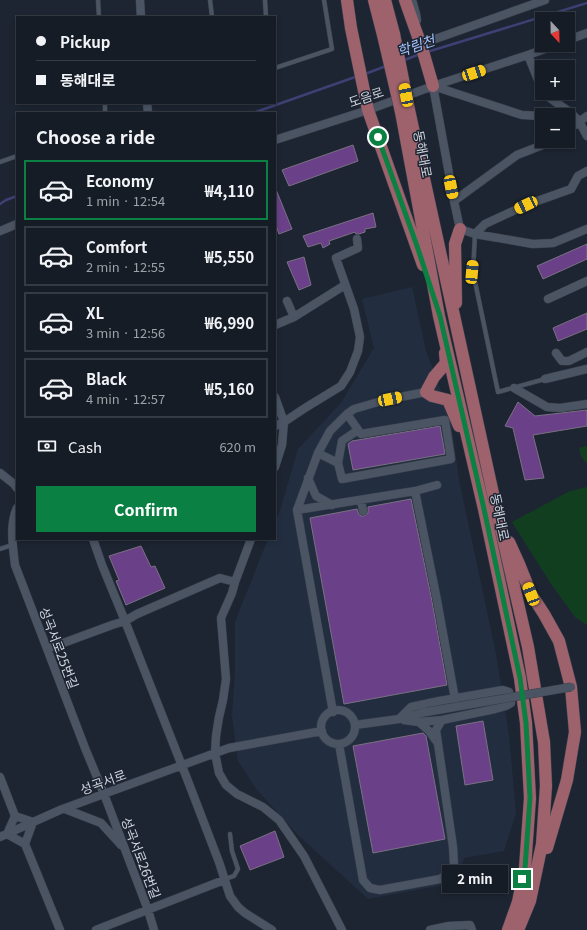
<!DOCTYPE html>
<html lang="en">
<head>
<meta charset="utf-8">
<style>
  body { margin:0; font-family:Georgia,"Noto Sans KR",serif; background:#232932; color:#f1f3f6; height:100vh; display:flex; flex-direction:column; font-size:15px; white-space:nowrap }
  * { box-sizing:border-box; margin:0 }
  p { font-size:13px; color:#9ea1a7 }
  .icon { flex:none; width:22px; height:22px; fill:none; stroke:currentColor; stroke-width:2; stroke-linecap:round; stroke-linejoin:round }
  .map { position:relative; flex:1; overflow:hidden }
  .panel { position:absolute; left:16px; top:112px; width:260px; height:428px; display:flex; flex-direction:column; background:#161c26; border-radius:0px; box-shadow:0 2px 6px #0003,0 0 0 1px #353a43 }
  .panel>* { flex:none }
  .banner { position:absolute; left:16px; top:16px; width:260px; height:88px; border-radius:0px; box-shadow:0 2px 6px #0003,0 0 0 1px #353a43; display:grid; align-content:center; height:88px; padding:0 20px; background:#161c26 }
  .needle { width:26px; rotate:158deg }
  .controls { position:absolute; left:535px; top:12px; display:grid; gap:8px }
  .controls a { display:grid; place-items:center; width:40px; height:40px; border-radius:0px; background:#161c26; box-shadow:0 2px 6px #0003,0 0 0 1px #353a43; font-size:20px }
  .end { position:absolute; width:18px; height:18px; margin:-9px; border:5px solid #0b8043; background:#fff; box-shadow:0 0 0 2px #fff }
  .from { border-radius:50% }
  .bubble { position:absolute; height:28px; border-radius:0px; background:#161c26; box-shadow:0 2px 6px #0003,0 0 0 1px #353a43; font-size:13px; font-weight:700; line-height:28px; text-align:center }
  .car { position:absolute; width:12px; height:24px; margin:-12px -6px; border-radius:5px; box-shadow:0 0 3px 1px #0007; background:linear-gradient(#f5c518 24%,#345 0 40%,#f5c518 0 76%,#345 0 86%,#f5c518 0) }
  .banner b { display:flex; align-items:center; gap:14px; height:38px; font-size:15px }
  .banner b+b { border-top:1px solid #353a43 }
  .banner i { width:10px; height:10px; background:#f1f3f6 }
  ul { padding:0; list-style:none }
  li { display:flex; align-items:center; gap:12px; height:60px; margin:0 8px 6px; padding:0 12px; border:2px solid #353a43; border-radius:0px }
  li div { flex:1 }
  li b { display:block; font-size:15px }
  li em { font-style:normal; font-weight:700 }
  li.active { border-color:#0b8043 }
  li>.icon { width:36px; height:36px; stroke-width:1.5 }
  h2 { padding:0 20px; font-size:18px; line-height:48px }
  .pay { display:flex; align-items:center; gap:10px; height:44px; padding:0 20px; font-size:15px }
  .pay p { margin-inline-start:auto }
  .action { display:flex; gap:8px; margin-top:auto; padding:8px 20px }
  .action a { flex:1; height:46px; border-radius:0px; background:#0b8043; color:#fff; font-size:16px; font-weight:700; line-height:46px; text-align:center }
  .map>svg:first-child { display:block }
  .built { fill:#222e40 }
  .green { fill:#123e20 }
  .lines { fill:none; stroke-linecap:round; stroke-linejoin:round }
  .stream { stroke:#3e4073; stroke-width:2.5 }
  .building { fill:#6a4088; stroke:#7a7182 }
  .service-casing { stroke:#3b414d; stroke-width:5 }
  .minor-casing { stroke:#3b414d; stroke-width:9 }
  .primary-casing { stroke:#3b414d; stroke-width:13 }
  .service { stroke:#4a5463; stroke-width:4 }
  .minor { stroke:#4a5463; stroke-width:8 }
  .primary { stroke:#9d626c; stroke-width:12 }
  .minor-bridge-casing { stroke:#3b414d; stroke-width:9; stroke-linecap:butt }
  .primary-bridge-casing { stroke:#3b414d; stroke-width:13; stroke-linecap:butt }
  .minor-bridge { stroke:#4a5463; stroke-width:8 }
  .primary-bridge { stroke:#9d626c; stroke-width:12 }
  .route { stroke:#0b8043; stroke-width:5 }
  .labels { text-anchor:middle; stroke-width:3; stroke-linejoin:round; paint-order:stroke }
  .street-label { font-size:13px; fill:#ced4dd; stroke:#1d2532 }
  .water-label { font-size:14px; font-style:italic; fill:#a3c2fd; stroke:#1d2532 }
</style>
</head>
<body>
<div class="map">
<svg width="587" height="930" viewBox="0 0 587 930">
  <rect width="100%" height="100%" fill="#1d2532"/>
  <path class="built" d="M412,287L426,351L451,419L459,480L496,654L509,736L516,813L504,851L464,858L454,883L368,899L298,835L257,790L238,761L232,715L235,673V622L268,539H275V523L280,511L298,449L341,403L374,348L362,299Z"/>
  <path class="green" d="M587,446V463C582,460 580,454 579,448Z
    M587,487V625L575,617L551,584L512,522L570,491Z"/>
  <g class="lines">
    <path class="stream" d="M427,52L587,3
      M402,61L420,54
      M365,74L386,66
      M253,113L358,76
      M0,204L6,200L17,196"/>
  </g>
  <path class="building" d="M353,145L358,161L289,186L282,170Z
    M275,187L292,229L279,234L275,223Z
    M373,213L376,227L365,229V232L359,234H356L355,232L329,241L330,244L323,248L321,243L308,247L303,236Z
    M587,244V259L543,279L537,266Z
    M304,257L311,285L299,290L287,262Z
    M587,313V329L558,341L553,328Z
    M518,402L535,416L587,410V426L533,435L544,478L525,480L513,428L505,426Z
    M440,426L445,454L353,470L348,444L352,441Z
    M411,499L431,596L447,685L344,704L310,518L357,509L359,515L362,516H364L368,513V507Z
    M141,546L151,567L155,566L165,588L126,605L116,581L119,580L109,556Z
    M483,721L493,780L465,785L456,726Z
    M423,733L426,736L445,839L373,853L353,746Z
    M275,831L284,857L250,870L240,846Z"/>
  <g class="lines">
    <g class="service-casing">
      <path id="service" d="M98,0L99,17
        M210,0L212,17
        M265,0L266,17
        M275,68L332,49L324,0
        M105,103V113
        M0,162L17,156
        M475,234L473,272L498,392L545,379
        M0,549L12,545
        M225,879L234,876L238,869L232,851L230,834"/>
    </g>
    <g class="minor-casing">
      <path id="minor" d="M140,0L141,17
        M412,0L416,14L417,20
        M420,40L421,44L545,0
        M568,40L587,33
        M528,55L542,90
        M433,86L454,201L460,229L475,234L533,244L553,243L587,229
        M433,86L522,115L542,116
        M543,93L571,113L579,121L587,136
        M147,103L148,113
        M568,130L587,116
        M275,140L368,110L433,86L528,55L556,45
        M454,201L517,155L553,141
        M0,231L17,224
        M475,234L485,224L526,205L571,189L578,176L587,171
        M548,299L587,281
        M287,301L294,317
        M275,325L294,317L345,285
        M556,353L562,361H569L587,352
        M545,379L587,369
        M514,388L547,407L560,408L587,404
        M275,397L284,422L282,445L275,467
        M275,426L284,422L305,408L341,386L350,372L358,351L360,337L354,309L336,258L358,248L357,239
        M318,453L338,463L342,479L451,459L445,420L361,434L347,414
        M338,463L342,441L358,430
        M0,473L14,484L17,488
        M308,478L316,496L332,505
        M415,491L437,485
        M361,500L363,511
        M17,508C9,525 13,547 15,565L85,748L104,794L148,910L154,930
        M297,510L415,491L436,595L455,699
        M93,539L102,565L125,621L186,776L219,862L230,896L238,907L245,913L272,930
        M251,539L235,582L232,593L221,618L226,679L223,700L219,717L216,736L215,753L219,773L226,785L237,794L263,807L279,820L304,856L342,930
        M47,649L112,625L125,621L137,614L220,578L235,582
        M321 727a17 17 0 1 1 34 0a17 17 0 1 1-34 0Z
        M333,712L297,510L318,453L330,431L347,414L354,409L385,400L426,392
        M399,719L411,707L439,701L503,690L509,692
        M404,720L419,722L429,731L437,742
        M419,722L442,720
        M355,725L399,719L426,712
        M339,744L363,880L370,888L380,890L440,879L450,872L454,865L453,847L436,730L442,720L495,709L506,706L511,703
        M0,777L15,816L7,834L25,844L60,930
        M65,809L101,823L121,845
        M15,816L33,822L25,844
        M0,837L60,810L229,748L322,731
        M96,930L224,880
        M430,930L449,926L470,925L472,930"/>
    </g>
    <g class="primary-casing">
      <path id="primary" d="M347,0L351,28L368,110L423,265
        M374,0L383,35
        M385,0L394,34
        M405,0L422,48L433,86
        M409,110L499,521L528,647L544,742L546,786L542,844L530,901L518,930
        M401,112L439,316L484,509L520,678L526,723L530,798L525,868L518,902L508,930
        M456,303L455,244L460,229
        M445,353L446,363L434,377L426,392L432,396L448,400L459,426
        M509,542L519,564L531,594L544,614L559,641L571,687L575,732L567,780L547,848"/>
    </g>
    <use href="#service" class="service"/>
    <use href="#minor" class="minor"/>
    <use href="#primary" class="primary"/>
    <g class="minor-bridge-casing">
      <path id="minor-bridge" d="M426,712L571,687"/>
    </g>
    <g class="primary-bridge-casing">
      <path id="primary-bridge" d="M394,34L409,110
        M383,35L401,112"/>
    </g>
    <use href="#minor-bridge" class="minor-bridge"/>
    <use href="#primary-bridge" class="primary-bridge"/>
  </g>
  <g class="lines">
    <path class="route" d="M378,137L417,246L440,316L484,509L520,678L526,723L530,798L525,868L522,879"/>
  </g>
  <g class="labels">
    <g class="street-label">
      <text transform="translate(366 97) rotate(-19)" y="5">도음로</text>
      <text transform="translate(423 154) rotate(79)" y="5">동해대로</text>
      <text transform="translate(500 517) rotate(78)" y="5">동해대로</text>
      <text transform="translate(59 648) rotate(69)" y="5">성곡서로25번길</text>
      <text transform="translate(103 782) rotate(-20)" y="5">성곡서로</text>
      <text transform="translate(141 858) rotate(69)" y="5">성곡서로26번길</text>
    </g>
    <g class="water-label">
      <text transform="translate(416 46) rotate(-19)" y="5">학림천</text>
    </g>
  </g>
</svg>
<div class="controls">
<a><svg class="needle" viewBox="-14 -14 28 28"><path d="M0-13l5 13h-10z" fill="#e53935"/><path d="M0 13l5-13h-10z" fill="#9ea1a7"/></svg></a>
<a>+</a>
<a>−</a>
</div>
<i class="end from" style="left:378px;top:137px"></i>
<i class="end" style="left:522px;top:879px"></i>
<div class="bubble" style="left:442px;top:865px;width:66px">2 min</div>
<i class="car" style="left:474px;top:73px;rotate:72deg"></i>
<i class="car" style="left:406px;top:95px;rotate:349deg"></i>
<i class="car" style="left:451px;top:187px;rotate:169deg"></i>
<i class="car" style="left:526px;top:205px;rotate:245deg"></i>
<i class="car" style="left:472px;top:272px;rotate:5deg"></i>
<i class="car" style="left:390px;top:399px;rotate:78deg"></i>
<i class="car" style="left:531px;top:594px;rotate:339deg"></i>
<div class="banner">
<b><i class="from"></i>Pickup</b>
<b><i></i>동해대로</b>
</div>
<section class="panel">
<h2>Choose a ride</h2>
<ul>
<li class="active"><svg class="icon" aria-label="car" viewBox="0 0 24 24"><path d="M5 17H2v-5l4-1 3-4h7l3 4 3 1v5h-3M9 17h6M6 11h13"/><circle cx="7" cy="17" r="2"/><circle cx="17" cy="17" r="2"/></svg><div><b>Economy</b><p>1 min · 12:54</p></div><em>₩4,110</em></li>
<li><svg class="icon" aria-label="car" viewBox="0 0 24 24"><path d="M5 17H2v-5l4-1 3-4h7l3 4 3 1v5h-3M9 17h6M6 11h13"/><circle cx="7" cy="17" r="2"/><circle cx="17" cy="17" r="2"/></svg><div><b>Comfort</b><p>2 min · 12:55</p></div><em>₩5,550</em></li>
<li><svg class="icon" aria-label="car" viewBox="0 0 24 24"><path d="M5 17H2v-5l4-1 3-4h7l3 4 3 1v5h-3M9 17h6M6 11h13"/><circle cx="7" cy="17" r="2"/><circle cx="17" cy="17" r="2"/></svg><div><b>XL</b><p>3 min · 12:56</p></div><em>₩6,990</em></li>
<li><svg class="icon" aria-label="car" viewBox="0 0 24 24"><path d="M5 17H2v-5l4-1 3-4h7l3 4 3 1v5h-3M9 17h6M6 11h13"/><circle cx="7" cy="17" r="2"/><circle cx="17" cy="17" r="2"/></svg><div><b>Black</b><p>4 min · 12:57</p></div><em>₩5,160</em></li>
</ul>
<div class="pay"><svg class="icon" aria-label="cash" viewBox="0 0 24 24"><path d="M3 7h18v10H3z"/><circle cx="12" cy="12" r="2"/></svg>Cash<p>620 m</p></div>
<div class="action"><a>Confirm</a></div>
</section>
</div>
</body>
</html>
